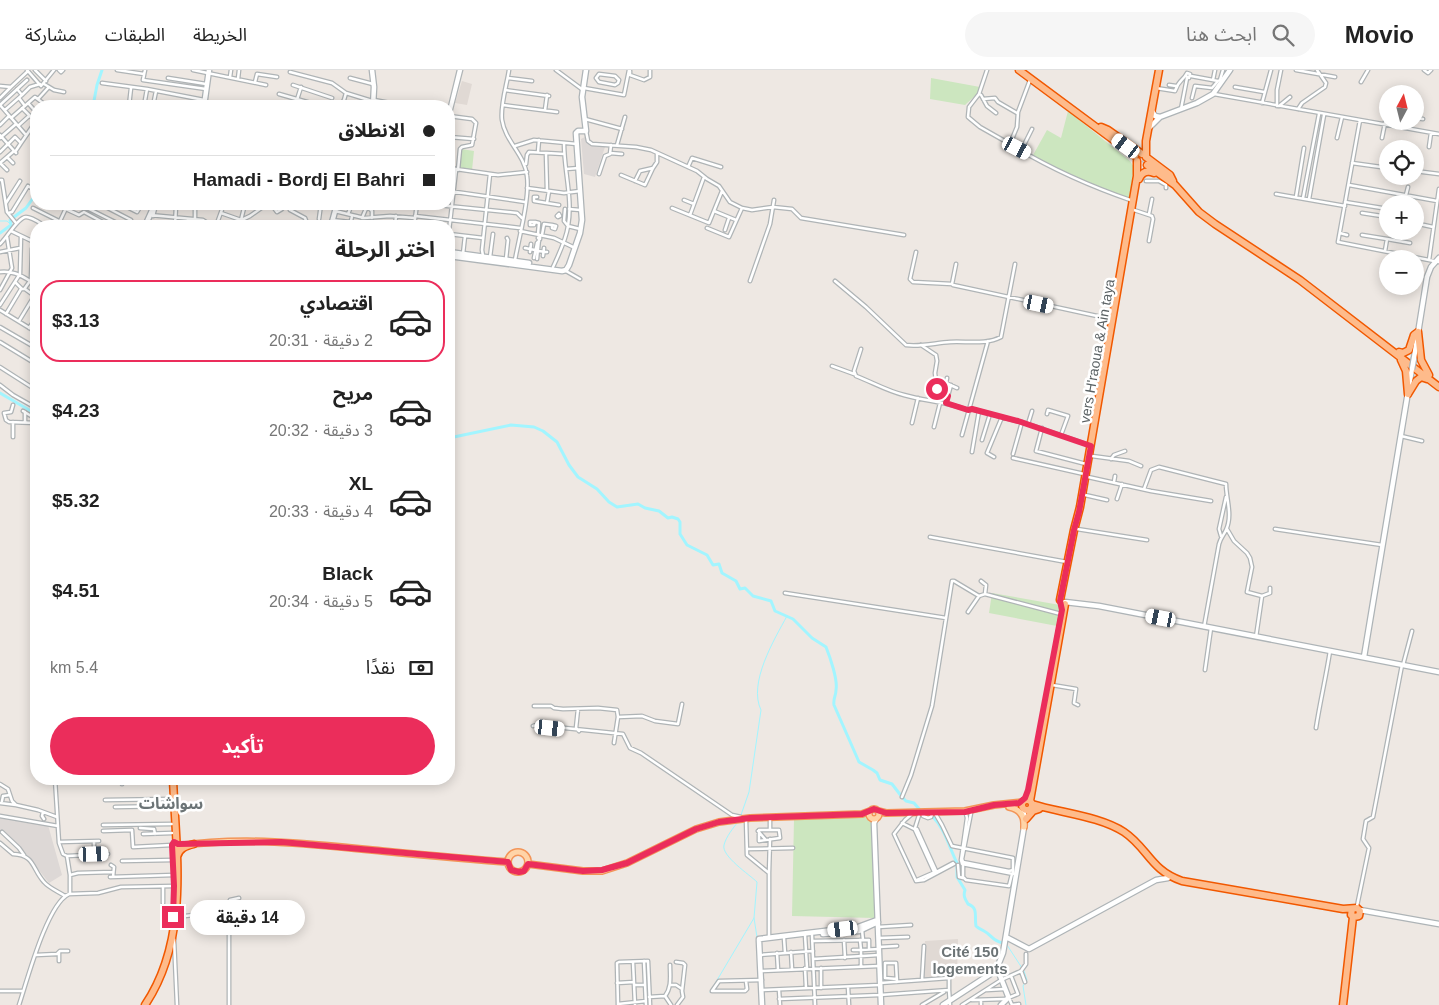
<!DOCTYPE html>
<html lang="ar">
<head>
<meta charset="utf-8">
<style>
  body { margin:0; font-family:Arial,"Noto Sans Arabic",sans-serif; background:#f6f6f6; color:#222; direction:rtl; height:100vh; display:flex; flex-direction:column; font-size:19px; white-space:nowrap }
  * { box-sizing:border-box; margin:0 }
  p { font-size:16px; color:#767676 }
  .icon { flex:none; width:28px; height:28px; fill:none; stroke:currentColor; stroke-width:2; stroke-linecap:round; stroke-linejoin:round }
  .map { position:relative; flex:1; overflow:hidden; direction:ltr }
  .details { position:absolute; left:30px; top:150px; width:425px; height:565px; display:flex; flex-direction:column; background:#fff; border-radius:20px; box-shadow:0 2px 12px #0003; direction:rtl }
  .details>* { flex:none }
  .banner { position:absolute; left:30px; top:30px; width:425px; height:110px; border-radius:20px; box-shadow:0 2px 12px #0003; direction:rtl; display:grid; align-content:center; height:110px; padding:0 20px; background:#fff }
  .needle { width:32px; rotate:7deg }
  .controls { position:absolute; left:1379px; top:15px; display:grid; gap:10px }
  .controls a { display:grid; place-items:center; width:45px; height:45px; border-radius:50%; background:#fff; box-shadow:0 2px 12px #0003; font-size:25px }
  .end { position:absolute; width:22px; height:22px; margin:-11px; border:6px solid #eb2d5b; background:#fff; box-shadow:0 0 0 2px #fff }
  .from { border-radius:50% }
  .bubble { position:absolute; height:35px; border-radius:18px; background:#fff; box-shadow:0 2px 12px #0003; font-size:16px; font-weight:700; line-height:35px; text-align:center; direction:rtl }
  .car { position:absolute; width:15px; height:30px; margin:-15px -8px; border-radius:6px; box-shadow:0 0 4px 1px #0007; background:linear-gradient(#fff 24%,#345 0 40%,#fff 0 76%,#345 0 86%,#fff 0) }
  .banner b { display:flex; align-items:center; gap:18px; height:48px; font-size:19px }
  .banner b+b { border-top:1px solid #e0e0e0 }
  .banner i { width:12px; height:12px; background:#222 }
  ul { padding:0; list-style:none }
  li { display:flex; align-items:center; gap:15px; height:82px; margin:0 10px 8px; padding:0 10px; border:2px solid transparent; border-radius:20px }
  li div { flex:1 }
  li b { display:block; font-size:19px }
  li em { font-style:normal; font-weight:700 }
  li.on { border-color:#eb2d5b }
  li>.icon { width:45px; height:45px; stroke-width:1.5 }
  h2 { padding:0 20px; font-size:22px; line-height:60px }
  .pay { display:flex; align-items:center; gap:12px; height:55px; padding:0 20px; font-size:19px }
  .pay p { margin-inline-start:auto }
  .action { display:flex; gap:10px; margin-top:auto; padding:10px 20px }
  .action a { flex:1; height:58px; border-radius:30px; background:#eb2d5b; color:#fff; font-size:20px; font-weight:700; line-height:58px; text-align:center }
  header { display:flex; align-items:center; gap:30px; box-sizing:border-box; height:70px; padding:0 25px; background:#fff; border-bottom:1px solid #e0e0e0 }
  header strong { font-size:24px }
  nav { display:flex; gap:28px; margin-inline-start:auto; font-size:18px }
  .search { width:350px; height:45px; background:#f6f6f6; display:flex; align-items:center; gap:12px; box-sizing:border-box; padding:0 18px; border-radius:28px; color:#767676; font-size:19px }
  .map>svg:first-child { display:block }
  .industrial { fill:#ddd8d6 }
  .education { fill:#e0d9d4 }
  .green { fill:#cce6bf }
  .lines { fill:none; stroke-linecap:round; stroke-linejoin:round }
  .stream { stroke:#a2f5ff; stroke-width:1 }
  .river { stroke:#a2f5ff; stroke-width:3 }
  .highway-tunnel { stroke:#c9c6c3; stroke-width:6; stroke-dasharray:6 3; stroke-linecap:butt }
  .street-casing { stroke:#afb4b6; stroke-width:5 }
  .secondary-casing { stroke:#aeb4b7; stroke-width:7 }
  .primary-casing { stroke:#f39558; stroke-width:8 }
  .highway-casing { stroke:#f15800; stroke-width:9 }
  .street { stroke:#fff; stroke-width:2.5 }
  .secondary { stroke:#fff; stroke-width:4.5 }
  .primary { stroke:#ffd4a7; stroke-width:5 }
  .highway { stroke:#febb8b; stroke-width:6 }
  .secondary-bridge-casing { stroke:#aeb4b7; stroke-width:7; stroke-linecap:butt }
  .secondary-bridge { stroke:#fff; stroke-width:4.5 }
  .route { stroke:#eb2d5b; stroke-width:6 }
  .labels { text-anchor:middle; stroke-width:5; stroke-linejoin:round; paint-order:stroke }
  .street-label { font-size:14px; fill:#5b6264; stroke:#fff }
  .neighbourhood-label { font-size:15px; font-weight:bold; fill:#6c7476; stroke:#fff }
  .quarter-label { font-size:16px; font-weight:bold; fill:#6c7476; stroke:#fff }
</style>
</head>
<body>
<header>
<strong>Movio</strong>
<div class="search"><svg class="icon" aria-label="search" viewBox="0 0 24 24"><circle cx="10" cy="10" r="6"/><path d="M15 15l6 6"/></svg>ابحث هنا</div>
<nav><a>الخريطة</a><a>الطبقات</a><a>مشاركة</a></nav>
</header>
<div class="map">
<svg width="1439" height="935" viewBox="0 0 1439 935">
  <rect width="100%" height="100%" fill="#eee8e3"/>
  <path class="industrial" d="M585,67L590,76L605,77L595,107L584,104L581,69Z
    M0,746L48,755L62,805L49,813L24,781H22L0,763Z"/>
  <path class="education" d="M462,11L472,14L467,35L455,33Z
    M958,869L957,906L923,908L925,871Z"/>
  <path class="green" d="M931,8L980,17L978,23L965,35L930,29Z
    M1068,41L1130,91L1134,97L1129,132L1032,87L1047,60L1061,68Z
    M461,79L474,81L472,100L459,98Z
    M992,523L1060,535L1057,556L989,543Z
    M864,746L872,752L875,848L792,846L794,749Z"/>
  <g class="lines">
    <path class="stream" d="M0,151H7L11,155
      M741,745L749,722L761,640C748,613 774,570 787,546
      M754,848L757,867
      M1007,875L1022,898
      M1024,901L1027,910L1023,916L1026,935
      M710,922L754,848L757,812C750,805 721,786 724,775C726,767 733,758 738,752"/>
    <path class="river" d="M93,36L97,15L102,0
      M0,163L11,155L10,150L26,138L36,124
      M0,323L36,344
      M449,368L511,355L534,357L543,361L557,372L569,395L578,407L597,419L609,432L617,437L638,434L645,438L659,441L668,448L672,447L678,449L680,452V464L687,475L707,485L713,495L719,494L722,503L736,511L740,519L745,518L753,526L771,531L775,541L793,549L812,568L826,577C830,587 838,610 836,620C836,626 833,628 834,635L859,692L873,700L877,703L880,710L892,714L902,727L906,731L914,733L920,740
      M933,747C945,759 949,777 957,793
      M957,796V807L965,820C963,826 965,829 968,834C979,838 974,847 976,856C979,859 981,859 984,861C992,865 992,871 1003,873"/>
    <path class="highway-tunnel" d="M1136,84L1148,93"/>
    <g class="street-casing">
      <path id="street" d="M27,0L41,16L54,0
        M35,0L46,11
        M59,0L61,2L63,0
        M117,0L144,4
        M145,0L143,10L206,19
        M193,0L266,15
        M509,0C507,14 500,36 502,50C505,71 525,85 527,106C530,127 519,168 515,190
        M556,0L583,20
        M1296,0L1335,7
        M1424,0L1428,3L1431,0
        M630,1V5L644,10L650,7V0
        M290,2L332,13L346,23L372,31
        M599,4L615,6L619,10L618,13L615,15L599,12L596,8Z
        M1191,6L1218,11L1220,10L1223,0
        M230,7L231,0
        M168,8L206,14
        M350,8L373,14
        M508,8L532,11
        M238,9L239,0
        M1213,10L1215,0
        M255,12L257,4L277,7
        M1361,12L1368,0
        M102,13L147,19L204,30
        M44,14L54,20L64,22
        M293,15L332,28
        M1169,15L1176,16
        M0,16L11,17L28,1
        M1235,17L1264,22
        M584,18L624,25L629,0
        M1156,18L1175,21C1179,9 1183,11 1187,3L1190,4L1189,8L1186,6
        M17,19L22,25L30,17L40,14
        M505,20L549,26
        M279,24L321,36
        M979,24L987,0
        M1214,24L1439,64
        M0,28L11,17
        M19,28L25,36
        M1192,28L1195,16L1212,18L1218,11
        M38,29L48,18
        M983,29L995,28L998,32L1017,43
        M374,30L406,36
        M28,33L36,42
        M1262,33L1271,0
        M0,35L26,65
        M0,35L27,10
        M503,35L557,42
        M129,36L131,18
        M144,36L147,19
        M153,36L156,21
        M187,36L188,33
        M295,36L301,17
        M339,36L344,30L346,23
        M1277,36V20L1281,0
        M1279,36L1290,27
        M22,38L34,50L36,51
        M1181,39L1187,8
        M1298,39L1302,33L1325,17L1326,13L1317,0
        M5,40L22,25
        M545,40L547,25
        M450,43L461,0
        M996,43L987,36L981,25L979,24L969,37L968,47L980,57L1010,74L1017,57L1018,42L1030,10
        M449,46L472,49L476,53L472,75L462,77L460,79L458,100
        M11,48L35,27L44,34
        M1415,48L1423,49
        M449,49V41L459,0
        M585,49L622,59
        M1360,50L1338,172L1439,192
        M449,52V57
        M0,55L9,46
        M18,56L29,46
        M586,61L588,71L592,74L636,77L651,80L697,101L707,109L719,116L730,132L742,138L752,140L773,137L792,139L801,148L904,165
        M0,65L16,83
        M449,67L474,69
        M0,68L16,54
        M1337,68L1342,47
        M1382,68L1388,38
        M1010,74C1049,98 1089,116 1133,131
        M617,75L625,47
        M515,76L534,70L577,74
        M1429,77L1431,63
        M1017,78L1024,75L1032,59
        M0,82L15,67L21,73L32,57L36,59
        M15,82L21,73
        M538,82L539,70
        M546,83L547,121
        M610,83L622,84
        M8,88L13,93
        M0,93L14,81
        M1352,93L1388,98
        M1,94L7,100
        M526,94L527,85L529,82L564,84
        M688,97L692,88L721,97
        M449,98L498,105L527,102
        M566,99L579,98
        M1415,101L1439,104
        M599,104L605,86L610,84L611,75
        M621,105L645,115L653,98
        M0,110H2L7,142L16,153
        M635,111L640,101L653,98L657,92V83
        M1146,111H1159L1166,115V118
        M1349,115L1437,131
        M527,118L564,123L580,121
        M449,121L525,132
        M1276,124L1345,136
        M1406,125L1408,117
        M537,127H534V131L559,135
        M1296,127L1304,78
        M1303,128L1319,44
        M1309,129L1324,45
        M684,130L694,134
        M1345,132L1388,139
        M6,133L20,111
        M547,133L549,121
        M55,134L79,145L84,142L110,156
        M79,134L123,156
        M100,134L131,150L130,156
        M121,134L137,142L142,134
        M211,134L223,138
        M233,134L243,137
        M271,134L277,142L282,139
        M295,134L290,140L305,148L308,156
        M428,134L517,143L522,148
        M156,135L176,136L199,134
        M195,136V149
        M367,136L372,141V148
        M33,138L69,156
        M672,138L709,153L722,121
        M565,139L564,151L568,156L580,159
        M569,139L580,140
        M1134,140L1152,146L1153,149L1149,171
        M335,141L364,148L390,146L415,148
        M714,141L736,150
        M8,143L12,142L28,116L36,121
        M221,143L241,150L245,134
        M1362,143L1388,147
        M348,144L352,134
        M559,144L560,146L558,147L557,146Z
        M1149,144L1152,129
        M1415,144L1420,145L1419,154L1433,157
        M150,145L203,150L212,156
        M690,145L704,107
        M153,146L156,135
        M415,146L520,158
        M362,148L368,134
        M319,149L321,134
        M332,150L350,152
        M60,151L68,134
        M530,152H535L534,155H530Z
        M535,152L539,153L538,164
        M367,154L384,156
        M175,156L176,136
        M188,156V149
        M216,156L224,134
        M229,156L250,146L267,134
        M350,156L352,146
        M395,156L396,146
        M414,156L417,134
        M707,158L729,167L742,138
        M725,160L729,148
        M11,161L36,173
        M449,161L456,100
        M520,161L554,168L575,178
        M1340,163L1347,165
        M449,164L483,168
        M542,165L544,154L552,155V158L555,159L556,156L552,155
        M1362,165L1387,169L1385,181
        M539,167H540V169L538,168Z
        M1387,169L1410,173
        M0,174C7,168 18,147 26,147C32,147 40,153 45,156
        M525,178L535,180
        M538,181L547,182
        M0,182L20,178
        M530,182L531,174
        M916,182L910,209L913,212L952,214L953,215L1111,249
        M463,184L465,166
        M483,186L482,180L490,104
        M543,186L544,178
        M490,187L493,164
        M534,188L537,173L539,171
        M506,189L508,170L507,168
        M537,189L539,169
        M1429,190L1439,119
        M553,197C559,184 566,170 568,156C573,129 564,101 564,73
        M32,198L36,190
        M566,201L580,209
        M0,202C12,201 19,204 30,211L25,218
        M31,209L32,179L34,172
        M31,209L36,202
        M750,211L770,154L774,130
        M835,211L866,237L906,275C920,277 935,273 950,272C967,271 986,275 1001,267L1015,194
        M15,212L22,219
        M952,214L956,194
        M0,220L12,198L7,167
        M0,235L20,204L21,166
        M0,240L36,262
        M6,244L21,219H25L36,227
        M19,251L36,223
        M0,257L36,278
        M29,258L36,248
        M0,272L36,294
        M921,275L936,285L937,291L935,303L937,319L948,326
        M861,279L854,301L856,306C872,312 887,321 904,325C925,331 947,332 968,340L972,339L1028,354L1089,375
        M832,296L854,304
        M0,297L36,320
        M947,308L946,313L957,318
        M0,315L13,325L36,338
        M946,333L951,315
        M13,335L11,342L4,343L6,350L9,352L36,353
        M23,341L36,349
        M1047,344L1048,340L1068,346L1061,365
        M13,352V367
        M25,352V342
        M912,353L918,328
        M1028,354L1032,341
        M934,357L940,333
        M1042,358L1036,381L1086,394
        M962,365L988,271
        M1401,366L1422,371
        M982,370L990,344
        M972,382L979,341
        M1013,384L1022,352
        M1092,386L1129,391L1141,396
        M994,387L987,383L1002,347
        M1013,388L1084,404
        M1111,389L1114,385L1125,381
        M1088,407L1151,421L1211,431
        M1114,412L1115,406
        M1144,419L1151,400L1159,397L1226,414C1226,429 1233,445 1226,460C1224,465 1221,467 1219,474L1204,557
        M1085,425L1107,430
        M1117,429L1122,414
        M1077,459L1147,470
        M1227,459L1234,471L1247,483L1250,488L1252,497L1247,522L1262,526L1270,523V518
        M1275,459L1382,475
        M1221,466L1219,459L1226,427
        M930,467L1067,492
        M981,511L986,515L985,524
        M785,523L946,548
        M968,542L979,526L985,524L1061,544
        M1256,567L1262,526
        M1403,595L1412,561
        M1205,600L1211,558
        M1052,615L1076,619L1074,633L1078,635
        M534,636H551L554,638L563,639L598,638L617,640L618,647L614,673
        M578,639L576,658L579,661
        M618,647L642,646L655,651L678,654L682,634
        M533,656L536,655L623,664L630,678L641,683L732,745L741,747
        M1316,658C1320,632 1326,607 1330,581
        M55,709L59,773L63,784L67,786L70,805V824
        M104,709V712
        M122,709V714
        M190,709L191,711
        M0,714L8,719L12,731L16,735L38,740L57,747
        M902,727L911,705L932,636L952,511H954L979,526
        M105,730L172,729
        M2,731L3,726L10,725
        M0,733L16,735
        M115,737L172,736
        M43,742L42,746L44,749
        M922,742L923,746L928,748L931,747L933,742
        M935,743L942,755L952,776L1013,788V800
        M912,744L905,750L894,764L916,811
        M966,744L967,748L961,790L962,794L1013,804V800L1009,801L963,792L962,789L971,743
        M0,746L58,756
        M746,749L747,785L769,803V868
        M902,753L914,759
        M103,755L172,754
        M140,758L154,759L155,764
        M915,758L920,742
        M917,759L937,803
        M759,760H779L780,768L759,771Z
        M770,760V747
        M915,760L935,804
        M103,761L132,760L133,777L172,775
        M758,761L765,769
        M2,762L19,778L24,785
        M143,764L172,763
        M59,772L99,771
        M0,773L13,784C35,785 32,799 44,812C49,818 59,822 65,826
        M747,779L793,778
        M94,784V772
        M67,786L108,784
        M122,791L173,790
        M111,795L114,797L113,807
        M958,795L959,807L963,808
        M963,795V807L966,810L1009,816L1012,804
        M938,801L953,793
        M769,803L770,769
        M70,805L78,803L113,802
        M110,807L174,805
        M917,810L933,803
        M916,811L924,810L954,794
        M163,817V833
        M1357,836L1369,778L1363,769L1366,751L1373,747L1402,595
        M238,840L226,841C230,861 236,862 256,860L255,849
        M177,847L226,841L230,830L239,828
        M878,857L911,855
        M862,860L863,870
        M805,865L807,898
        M812,865L815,935
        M784,868L785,883
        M879,868L908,867
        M174,869L177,935
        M844,870L845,888
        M813,871L869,870V879
        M879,877L897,876
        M853,880H861L860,870
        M791,882L792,899
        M59,883V891
        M777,883L778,900
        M36,885L57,884L60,881H68
        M760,885L813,881
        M813,889L879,885
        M644,891L646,935
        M633,892L635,935
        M676,892L683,893L685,895L682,921L683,927L677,935
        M861,896V880L879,879
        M805,898L806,918
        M821,898V918
        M761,901L879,896
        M1021,901L1025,912
        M897,909L885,908V893H896L897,912
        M922,910L924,876
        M746,911L747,919L745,921H712L719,911H720L762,910
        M617,913L634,912
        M880,913L949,908V920
        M634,915H645
        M670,915H676L682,919
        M848,917L849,935
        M762,920L880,915
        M779,920L780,935
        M987,920L1004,919
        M0,921H23
        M665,926L671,935
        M649,927L665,926C672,917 670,906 670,895
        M1008,928L1018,924L1011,906
        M1009,928L1012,935L1019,934
        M779,929L880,925L949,920L950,935
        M972,930L1005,929
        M981,930V935
        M618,934L646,931
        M19,935C27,911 47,834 69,824L98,823L121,817L174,816
        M229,935V854
        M618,935L617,893L619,892L648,891L650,935
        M922,935L944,922
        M962,935L1001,910L1021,901L1026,894V884"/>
    </g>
    <g class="secondary-casing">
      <path id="secondary" d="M372,0L374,17L373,36
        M204,36L209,0
        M1160,47L1197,33L1213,24L1230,0
        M1150,57L1160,47L1155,46L1152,41
        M145,156L155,134
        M331,156L337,134
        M449,182L529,193
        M449,186L562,201L566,200L569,195L580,163L582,150L576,63L578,61H586L582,27L586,0
        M1414,288L1427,207L1431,197L1439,188
        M1409,315L1412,299
        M1065,532L1099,536L1439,602
        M1364,587L1408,322
        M876,749L874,753L881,935
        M1360,840L1439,854
        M823,864L859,861L878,852
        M1006,867L1029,879L1156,810L1168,808
        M759,871V869L858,857L877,850
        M759,871L762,935
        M997,898L1008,926V928L1001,935
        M943,935L989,905L997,898L1003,883L1024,757V739"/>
    </g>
    <g class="primary-casing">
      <path id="primary" d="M1009,737C1020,739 1025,746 1024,757
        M869 744a5 5 0 1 1 10 0a5 5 0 1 1-10 0Z
        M878,741L886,743L965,741L994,735L1023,732
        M177,776C245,766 314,774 382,781C424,785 466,789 508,792
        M508 792a10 10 0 1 1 20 0a10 10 0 1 1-20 0Z
        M528,794L583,801H602L627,793L696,759L719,752L750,748L862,744L870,741"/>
    </g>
    <g class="highway-casing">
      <path id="highway" d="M1019,0L1135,86
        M1101,57L1108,60L1142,84
        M1146,87V71L1159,0
        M1146,87L1170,105L1173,111
        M1147,95L1175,115L1199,142L1215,154L1300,210L1439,317
        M1139,109C1142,102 1147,100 1154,103
        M1418,262L1421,290L1429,305
        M1399,282L1403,283L1409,280L1414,265L1418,262
        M1401,290L1406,301L1408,324
        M1408,324L1416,311L1421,307L1427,309
        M1060,530L1074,460L1080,437L1137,106V91
        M1022 735a5 5 0 1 1 10 0a5 5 0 1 1-10 0Z
        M1030,731L1065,534
        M1032,734C1061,743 1099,746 1124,762C1148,778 1150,800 1182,811L1343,839L1357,838L1360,841L1359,846L1354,847L1351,845L1352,839
        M1026,749L1033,741L1039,739
        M177,787C179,778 186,776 194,774
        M145,935C190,868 176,784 173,709
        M1343,935L1353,847"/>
    </g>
    <use href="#street" class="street"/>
    <use href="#secondary" class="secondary"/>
    <use href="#primary" class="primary"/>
    <use href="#highway" class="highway"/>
    <g class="secondary-bridge-casing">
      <path id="secondary-bridge" d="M1412,299L1414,288"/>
    </g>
    <use href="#secondary-bridge" class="secondary-bridge"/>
  </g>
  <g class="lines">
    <path class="route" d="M173,847L174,816L172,775L174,772L178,774L281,772L508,792L511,800L519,802L524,801L528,794L583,801L602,800L627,793L696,759L719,752L750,748L862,744L874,739L886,743L965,742L994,735L1019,733L1025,728L1028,720L1062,540L1060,531L1074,460L1079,442L1091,376L1018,351L972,339L968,340L946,333L948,326L937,319"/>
  </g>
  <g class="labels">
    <g class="street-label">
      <text transform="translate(1097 281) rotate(-80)" y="5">vers H'raoua &amp; Ain taya</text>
    </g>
    <g class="neighbourhood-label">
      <text x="970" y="887">Cité 150<tspan x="970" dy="17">logements</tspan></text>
    </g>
    <g class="quarter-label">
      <text x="171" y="739">سواشات</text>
    </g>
  </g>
</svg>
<div class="controls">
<a><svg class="needle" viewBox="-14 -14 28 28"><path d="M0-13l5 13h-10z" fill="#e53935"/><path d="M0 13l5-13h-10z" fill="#767676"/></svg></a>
<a><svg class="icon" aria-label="locate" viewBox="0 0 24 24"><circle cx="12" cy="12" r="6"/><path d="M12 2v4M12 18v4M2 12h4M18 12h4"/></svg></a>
<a>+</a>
<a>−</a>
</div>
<i class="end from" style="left:937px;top:319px"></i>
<i class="end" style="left:173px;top:847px"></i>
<div class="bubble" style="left:190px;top:830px;width:115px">14 دقيقة</div>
<i class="car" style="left:1126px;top:76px;rotate:306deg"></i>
<i class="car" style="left:1017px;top:78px;rotate:117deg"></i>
<i class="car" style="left:1039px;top:234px;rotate:102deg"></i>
<i class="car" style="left:1161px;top:548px;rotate:281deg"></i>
<i class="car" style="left:550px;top:658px;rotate:96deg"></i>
<i class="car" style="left:94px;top:784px;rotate:88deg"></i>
<i class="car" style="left:843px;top:859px;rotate:263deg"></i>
<div class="banner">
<b><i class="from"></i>الانطلاق</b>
<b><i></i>Hamadi - Bordj El Bahri</b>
</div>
<section class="details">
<h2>اختر الرحلة</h2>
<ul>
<li class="on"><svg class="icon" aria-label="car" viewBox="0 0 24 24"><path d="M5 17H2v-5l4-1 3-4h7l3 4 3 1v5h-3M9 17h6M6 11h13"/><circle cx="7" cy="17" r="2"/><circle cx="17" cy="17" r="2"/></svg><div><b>اقتصادي</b><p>2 دقيقة · 20:31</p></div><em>$3.13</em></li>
<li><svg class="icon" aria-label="car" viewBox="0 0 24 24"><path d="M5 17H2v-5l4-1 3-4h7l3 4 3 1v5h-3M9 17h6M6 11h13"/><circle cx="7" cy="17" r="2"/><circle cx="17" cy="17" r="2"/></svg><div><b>مريح</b><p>3 دقيقة · 20:32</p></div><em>$4.23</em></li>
<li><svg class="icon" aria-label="car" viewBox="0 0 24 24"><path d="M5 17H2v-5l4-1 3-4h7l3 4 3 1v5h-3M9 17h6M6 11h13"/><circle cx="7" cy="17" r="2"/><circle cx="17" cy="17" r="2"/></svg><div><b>XL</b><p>4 دقيقة · 20:33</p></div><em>$5.32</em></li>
<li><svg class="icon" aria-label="car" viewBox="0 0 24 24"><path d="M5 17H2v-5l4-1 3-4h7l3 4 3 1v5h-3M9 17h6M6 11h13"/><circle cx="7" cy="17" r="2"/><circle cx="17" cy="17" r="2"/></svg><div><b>Black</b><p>5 دقيقة · 20:34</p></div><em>$4.51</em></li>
</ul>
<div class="pay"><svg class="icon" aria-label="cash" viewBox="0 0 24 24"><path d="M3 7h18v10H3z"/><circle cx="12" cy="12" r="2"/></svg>نقدًا<p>5.4 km</p></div>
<div class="action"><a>تأكيد</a></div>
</section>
</div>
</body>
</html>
